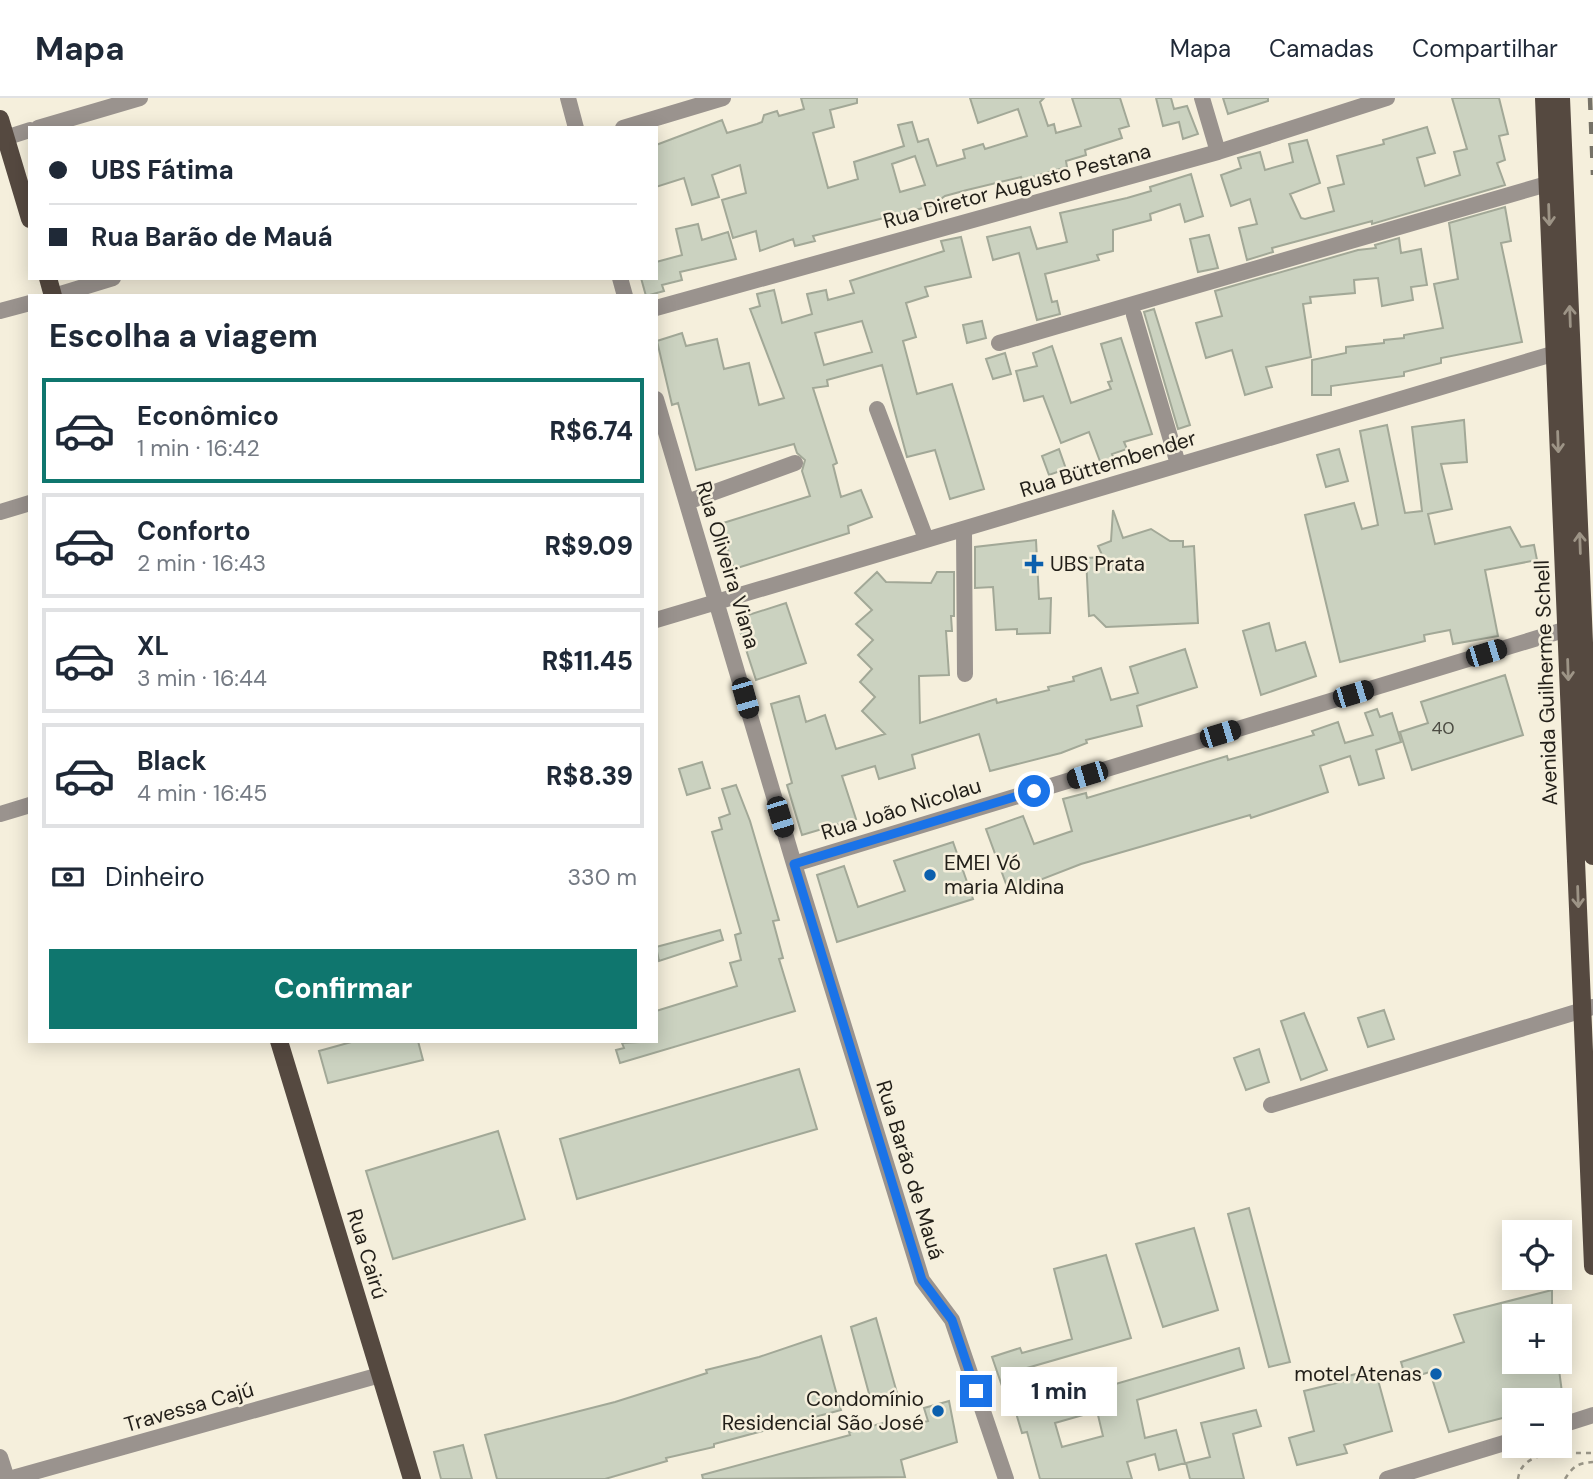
<!DOCTYPE html>
<html lang="pt">
<head>
<meta charset="utf-8">
<style>
  body { margin:0; font-family:"DM Sans",sans-serif; background:#f6f6f7; color:#1f2937; height:100vh; display:flex; flex-direction:column; font-size:26px; white-space:nowrap }
  * { box-sizing:border-box; margin:0 }
  p { font-size:23px; color:#747a83 }
  .icon { flex:none; width:38px; height:38px; fill:none; stroke:currentColor; stroke-width:2; stroke-linecap:round; stroke-linejoin:round }
  .map { position:relative; flex:1; overflow:hidden }
  .side { position:absolute; left:28px; top:196px; width:630px; height:749px; display:flex; flex-direction:column; background:#fff; border-radius:0px; box-shadow:0 4px 18px #0003 }
  .side>* { flex:none }
  .hud { position:absolute; left:28px; top:28px; width:630px; height:154px; border-radius:0px; box-shadow:0 4px 18px #0003; display:grid; align-content:center; height:154px; padding:0 21px; background:#fff }
  .fabs { position:absolute; left:1502px; top:1122px; display:grid; gap:14px }
  .fabs a { display:grid; place-items:center; width:70px; height:70px; border-radius:0px; background:#fff; box-shadow:0 4px 18px #0003; font-size:35px }
  .end { position:absolute; width:32px; height:32px; margin:-16px; border:9px solid #1a73e8; background:#fff; box-shadow:0 0 0 4px #fff }
  .from { border-radius:50% }
  .bubble { position:absolute; height:49px; border-radius:0px; background:#fff; box-shadow:0 4px 18px #0003; font-size:23px; font-weight:800; line-height:49px; text-align:center }
  .car { position:absolute; width:21px; height:42px; margin:-21px -10px; border-radius:9px; box-shadow:0 0 5px 2px #0007; background:linear-gradient(#222 24%,#8ab4d8 0 40%,#222 0 76%,#8ab4d8 0 86%,#222 0) }
  .hud b { display:flex; align-items:center; gap:24px; height:66px; font-size:26px }
  .hud b+b { border-top:2px solid #e0e1e3 }
  .hud i { width:18px; height:18px; background:#1f2937 }
  ul { padding:0; list-style:none }
  li { display:flex; align-items:center; gap:21px; height:105px; margin:0 14px 10px; padding:0 7px; border:4px solid #e0e1e3; border-radius:0px }
  li div { flex:1 }
  li b { display:block; font-size:26px }
  li em { font-style:normal; font-weight:800 }
  li.current { border-color:#0f766e }
  li>.icon { width:63px; height:63px; stroke-width:1.5 }
  h2 { padding:0 21px; font-size:32px; line-height:84px }
  .pay { display:flex; align-items:center; gap:18px; height:77px; padding:0 21px; font-size:26px }
  .pay p { margin-inline-start:auto }
  .primary-button { display:flex; gap:14px; margin-top:auto; padding:14px 21px }
  .primary-button a { flex:1; height:80px; border-radius:0px; background:#0f766e; color:#fff; font-size:28px; font-weight:800; line-height:80px; text-align:center }
  header { display:flex; align-items:center; gap:42px; box-sizing:border-box; height:98px; padding:0 35px; background:#fff; border-bottom:2px solid #e0e1e3 }
  header strong { font-size:33px }
  nav { display:flex; gap:38px; margin-inline-start:auto; font-size:24px }
  .map>svg:first-child { display:block }
  .building { fill:#cbd2c0; stroke:#a2a897; stroke-width:2; fill-rule:evenodd }
  .lines { fill:none; stroke-linecap:round; stroke-linejoin:round }
  .path { stroke:#999587; stroke-width:2.5; stroke-dasharray:5 5; stroke-linecap:butt }
  .minor { stroke:#9a938e; stroke-width:16 }
  .major { stroke:#554940; stroke-width:18 }
  .rail { stroke:#767267; stroke-width:4.5; stroke-dasharray:12 12; stroke-linecap:butt }
  .oneway { stroke:#9d9486 }
  .route { stroke:#1a73e8; stroke-width:9 }
  .poi-dot { fill:#0b5fad; stroke:#f5efdc; stroke-width:2.5 }
  .labels { text-anchor:middle; stroke-width:5; stroke-linejoin:round; paint-order:stroke }
  .number-label { font-size:18px; fill:#4c4c43 }
  .street-label { font-size:21px; fill:#221f19; stroke:#f5efdc }
  .poi-label { font-size:21px; fill:#221f19; stroke:#f5efdc; text-anchor:start }
</style>
</head>
<body>
<header>
<strong>Mapa</strong>
<nav><a>Mapa</a><a>Camadas</a><a>Compartilhar</a></nav>
</header>
<div class="map">
<svg width="1593" height="1381" viewBox="0 0 1593 1381">
  <rect width="100%" height="100%" fill="#f5efdc"/>
  <path class="building" d="M801,0H857V5L830,12L834,29L813,35L828,90L858,81L854,64L904,48L898,27L912,24L918,44L928,41L937,68L965,60L963,52L983,46L985,51L1027,38L1018,11L978,25L970,0H1044L1040,4L1048,28L1054,26L1056,35L1081,28L1072,0H1120L1129,28L1119,31L1122,40L1085,52L1086,57L1066,63L1067,69L1022,82L1021,79L967,92L945,98L931,108L813,138L815,143L795,148L793,141L760,153L756,133L733,140L722,102L746,95L740,67L712,77L719,99L692,107L684,80L656,89V47L722,22L727,35L757,26L762,24L764,17L777,13L779,18L804,11ZM915,58L925,87L900,94L892,66Z
    M1156,0H1171L1174,11L1187,8L1198,36L1183,41L1179,24L1163,28Z
    M1223,0H1268V3L1228,16Z
    M1452,0H1499L1508,36L1499,38L1505,62L1497,65L1505,87L1372,126V123L1272,150L1273,154L1247,162L1239,130L1257,126L1250,101L1231,108L1221,77L1241,70L1238,60L1260,54L1265,72L1293,64L1289,46L1307,42L1320,85L1290,96L1301,120L1305,121L1334,113L1328,90L1344,86L1337,58L1384,46L1383,42L1427,29L1435,55L1417,60L1425,88L1460,77L1454,54L1467,51Z
    M1191,76L1203,118L1185,124L1180,106L1150,116L1151,122L1113,132V153L1097,157L1099,162L1045,176L1052,204L1057,203L1060,216L1037,222L1019,155L993,162L987,139L1030,129L1037,151L1067,144L1060,115L1127,100L1151,93L1150,89Z
    M1505,109L1511,143L1501,145L1522,244L1441,260V265L1404,274V278L1331,288V297H1312V262L1346,255V249L1384,245V242L1404,240V237L1443,230L1434,186L1458,181L1449,125Z
    M698,126L702,142L728,134L736,161L680,174L682,182L662,187L664,193L646,198L641,180H656V164L682,157L676,131Z
    M1209,137L1218,170L1198,174L1190,141Z
    M961,139L971,179L925,189L928,198L906,205L916,239L903,243L917,296L952,286L984,391L950,401L935,352L907,359L882,267L827,282L828,288L813,290L837,365L833,367L841,399L861,392L872,419L848,428L849,435L734,471L720,426L810,398L802,373L805,362L797,355L794,346L696,372L678,305L672,307L657,243L682,235L686,248L717,241L724,271L749,265L759,307L784,300L750,211L760,208L757,196L774,192L782,225L812,216L807,196L826,192L828,202L854,195L850,183L944,153L941,143ZM862,223L872,254L824,267L815,235Z
    M1399,140L1401,155L1421,151L1427,187L1411,189L1413,202L1382,208L1378,180L1354,182L1355,195L1310,199L1311,205L1303,206L1311,259L1266,269L1272,289L1245,297L1232,252L1206,260L1196,225L1222,218L1215,193L1358,152L1376,150L1375,147Z
    M1154,211L1190,327L1178,331L1144,214Z
    M982,223L986,240L967,245L963,227Z
    M1121,240L1152,336L1124,344L1127,351L1112,356L1117,369L1104,374L1089,334L1061,345L1043,298L1024,303L1016,273L1037,268L1033,255L1052,248L1071,305L1111,291L1108,284L1112,283L1101,246Z
    M1005,255L1011,276L993,281L986,261Z
    M1464,322L1467,364L1441,366L1452,411L1428,416L1435,446L1510,429L1521,449L1534,447L1537,462L1485,472L1498,538L1453,546L1450,532L1424,537L1425,543L1340,564L1305,417L1354,405L1362,431L1378,427L1360,333L1387,327L1405,415L1422,413L1412,329Z
    M1059,351L1066,371L1049,377L1042,358Z
    M1339,351L1348,383L1326,389L1317,357Z
    M1113,412L1123,440L1151,431L1170,443H1183V449L1194,448L1198,525L1106,529L1094,517L1089,518L1086,460L1103,459L1098,448L1111,443Z
    M1036,442L1039,501L1051,500L1050,535L1017,536V531L996,532L993,489L975,490V449Z
    M877,474L886,484L931,485L937,474H954V518H951L952,533H946L949,577L919,578L920,625L996,601L997,605L1049,592L1048,589L1074,583L1073,579L1101,570L1111,602L1138,595L1130,569L1185,551L1197,589L1137,608L1142,628L1086,642L1087,645L1061,655L990,673L979,636L912,657L915,670L879,681L875,668L842,678L856,721L802,737L787,687L792,685L771,606L799,598L806,624L825,617L836,651L885,636L862,613L875,599L860,584L872,571L858,557L873,542L856,526L872,512L855,495Z
    M786,505L806,565L756,582L736,521Z
    M1269,525L1276,553L1305,544L1316,578L1261,597L1243,533Z
    M1505,577L1523,637L1412,672L1400,634L1428,625L1421,604Z
    M1377,611L1380,619L1392,615L1401,644L1376,652L1384,680L1359,687L1350,658L1320,668L1328,694L1251,720L1250,717L1081,766L1009,794L986,731L1023,718L1034,746L1072,733L1063,701L1086,695L1087,700L1227,658L1228,662L1280,647L1314,637L1312,633L1338,624L1345,645L1373,637L1365,615Z
    M702,664L710,690L687,697L679,671Z
    M736,687L750,723L779,822L773,823L783,860L779,861L795,913L620,965L616,952L624,950L622,945L656,943V913L737,888L730,865L741,862L735,837L741,835L712,734L722,731L719,720L730,716L722,691Z
    M953,744L973,801L837,844L817,777L844,768L858,809L905,793L894,763Z
    M720,832L723,842L659,863L656,849Z
    M1384,912L1394,941L1368,949L1358,920Z
    M1304,915L1327,972L1301,982L1281,923Z
    M355,943H418L423,962L328,985L319,953Z
    M1259,951L1269,984L1246,992L1234,960Z
    M799,971L817,1031L577,1101L560,1041Z
    M498,1033L525,1121L393,1161L366,1073Z
    M1249,1110L1290,1264L1269,1269L1228,1116Z
    M1194,1130L1218,1212L1163,1229L1136,1146Z
    M1106,1157L1131,1240L1013,1274L1016,1283L1002,1288L992,1259L1020,1250L1022,1255L1072,1241L1054,1171Z
    M1552,1192V1215L1514,1218V1264H1558L1563,1302H1514V1317L1449,1334L1430,1274L1406,1281L1401,1264L1464,1244L1454,1217Z
    M876,1220L897,1295L871,1303L851,1229Z
    M821,1238L841,1312L714,1346V1349L666,1360L667,1363L605,1381H497L485,1337L615,1304L707,1275L706,1272L759,1259Z
    M1239,1250L1244,1270L1137,1302L1145,1340L1176,1332L1185,1365L1159,1372L1155,1356L1127,1364L1132,1381H1040L1027,1334L1022,1335L1016,1315ZM1097,1313L1103,1338L1062,1349L1055,1325Z
    M1375,1271L1392,1333L1344,1347L1347,1355L1297,1367L1289,1340L1314,1333L1304,1293L1349,1282L1348,1278Z
    M949,1303L957,1344L901,1362L905,1379L703,1381L702,1377L850,1337L849,1334L891,1323L893,1332L928,1323L924,1310Z
    M1256,1312L1261,1328L1233,1336L1244,1381H1190L1186,1365L1210,1359L1201,1325Z
    M463,1347L472,1381H441L434,1354Z"/>
  <g class="lines">
    <path class="path" d="M1518,1381C1522,1349 1568,1356 1593,1355
      M1565,1381C1573,1368 1578,1365 1593,1364"/>
    <path class="minor" d="M568,0L576,30
      M1202,0L1218,54
      M38,30L140,0
      M623,30L723,0
      M5,40L30,32
      M620,180L625,198
      M54,198L113,180
      M656,210L1218,54L1387,0
      M0,213L30,205
      M1134,217L1178,366
      M999,245L1547,86
      M656,301L794,766L922,1182L952,1222L1006,1381
      M877,311L926,441
      M687,404L795,365
      M0,414L30,405
      M964,432L965,576
      M656,522L1566,252
      M0,716L30,707
      M794,766L1577,528
      M1271,1007L1593,909
      M1559,1328L1593,1317
      M0,1359L7,1381
      M9,1381L380,1277
      M1387,1381L1514,1342"/>
    <path class="major" d="M1544,0L1593,1168
      M1561,0L1593,758
      M0,21L30,121
      M48,180L53,198
      M279,943L412,1381"/>
    <path class="rail" d="M1590,0L1593,77"/>
  </g>
  <defs><path id="oneway-shaft" d="M-6 0H5M1.5-3L5.5 0L1.5 3" fill="none" stroke-width="1.6" stroke-linecap="round" stroke-linejoin="round" transform="scale(1.75)"/></defs>
  <g class="oneway">
    <use href="#oneway-shaft" transform="translate(1549 117) rotate(88)"/>
    <use href="#oneway-shaft" transform="translate(1570 218) rotate(-92)"/>
    <use href="#oneway-shaft" transform="translate(1558 344) rotate(88)"/>
    <use href="#oneway-shaft" transform="translate(1580 445) rotate(-92)"/>
    <use href="#oneway-shaft" transform="translate(1568 572) rotate(88)"/>
    <use href="#oneway-shaft" transform="translate(1578 799) rotate(88)"/>
  </g>
  <g class="lines">
    <path class="route" d="M976,1293L952,1222L922,1182L794,766L1034,693"/>
  </g>
  <g class="poi-dot">
    <path d="M1030.5 455.5h7v7h7v7h-7v7h-7v-7h-7v-7h7z"/>
    <circle cx="930" cy="777" r="7"/>
    <circle cx="1436" cy="1276" r="7"/>
    <circle cx="938" cy="1313" r="7"/>
  </g>
  <g class="labels">
    <g class="number-label">
      <text x="1443" y="636">40</text>
    </g>
    <g class="street-label">
      <text transform="translate(1017 88) rotate(-15)" y="7">Rua Diretor Augusto Pestana</text>
      <text transform="translate(1108 366) rotate(-17)" y="7">Rua Büttembender</text>
      <text transform="translate(728 467) rotate(73)" y="7">Rua Oliveira Viana</text>
      <text transform="translate(1546 585) rotate(-92)" y="7">Avenida Guilherme Schell</text>
      <text transform="translate(901 711) rotate(-17)" y="7">Rua João Nicolau</text>
      <text transform="translate(910 1072) rotate(73)" y="7">Rua Barão de Mauá</text>
      <text transform="translate(367 1156) rotate(73)" y="7">Rua Cairú</text>
      <text transform="translate(189 1309) rotate(-16)" y="7">Travessa Cajú</text>
    </g>
    <g class="poi-label">
      <text x="1050" y="473">UBS Prata</text>
      <text x="944" y="772">EMEI Vó<tspan x="944" dy="24">maria Aldina</tspan></text>
      <text x="1422" y="1283" text-anchor="end">motel Atenas</text>
      <text x="924" y="1308" text-anchor="end">Condomínio<tspan x="924" dy="24">Residencial São José</tspan></text>
    </g>
  </g>
</svg>
<div class="fabs">
<a><svg class="icon" aria-label="locate" viewBox="0 0 24 24"><circle cx="12" cy="12" r="6"/><path d="M12 2v4M12 18v4M2 12h4M18 12h4"/></svg></a>
<a>+</a>
<a>−</a>
</div>
<i class="end from" style="left:1034px;top:693px"></i>
<i class="end" style="left:976px;top:1293px"></i>
<div class="bubble" style="left:1001px;top:1269px;width:116px">1 min</div>
<i class="car" style="left:1486px;top:555px;rotate:73deg"></i>
<i class="car" style="left:1353px;top:596px;rotate:73deg"></i>
<i class="car" style="left:745px;top:600px;rotate:164deg"></i>
<i class="car" style="left:1220px;top:636px;rotate:73deg"></i>
<i class="car" style="left:1087px;top:677px;rotate:253deg"></i>
<i class="car" style="left:780px;top:719px;rotate:163deg"></i>
<div class="hud">
<b><i class="from"></i>UBS Fátima</b>
<b><i></i>Rua Barão de Mauá</b>
</div>
<section class="side">
<h2>Escolha a viagem</h2>
<ul>
<li class="current"><svg class="icon" aria-label="car" viewBox="0 0 24 24"><path d="M5 17H2v-5l4-1 3-4h7l3 4 3 1v5h-3M9 17h6M6 11h13"/><circle cx="7" cy="17" r="2"/><circle cx="17" cy="17" r="2"/></svg><div><b>Econômico</b><p>1 min · 16:42</p></div><em>R$6.74</em></li>
<li><svg class="icon" aria-label="car" viewBox="0 0 24 24"><path d="M5 17H2v-5l4-1 3-4h7l3 4 3 1v5h-3M9 17h6M6 11h13"/><circle cx="7" cy="17" r="2"/><circle cx="17" cy="17" r="2"/></svg><div><b>Conforto</b><p>2 min · 16:43</p></div><em>R$9.09</em></li>
<li><svg class="icon" aria-label="car" viewBox="0 0 24 24"><path d="M5 17H2v-5l4-1 3-4h7l3 4 3 1v5h-3M9 17h6M6 11h13"/><circle cx="7" cy="17" r="2"/><circle cx="17" cy="17" r="2"/></svg><div><b>XL</b><p>3 min · 16:44</p></div><em>R$11.45</em></li>
<li><svg class="icon" aria-label="car" viewBox="0 0 24 24"><path d="M5 17H2v-5l4-1 3-4h7l3 4 3 1v5h-3M9 17h6M6 11h13"/><circle cx="7" cy="17" r="2"/><circle cx="17" cy="17" r="2"/></svg><div><b>Black</b><p>4 min · 16:45</p></div><em>R$8.39</em></li>
</ul>
<div class="pay"><svg class="icon" aria-label="cash" viewBox="0 0 24 24"><path d="M3 7h18v10H3z"/><circle cx="12" cy="12" r="2"/></svg>Dinheiro<p>330 m</p></div>
<div class="primary-button"><a>Confirmar</a></div>
</section>
</div>
</body>
</html>
